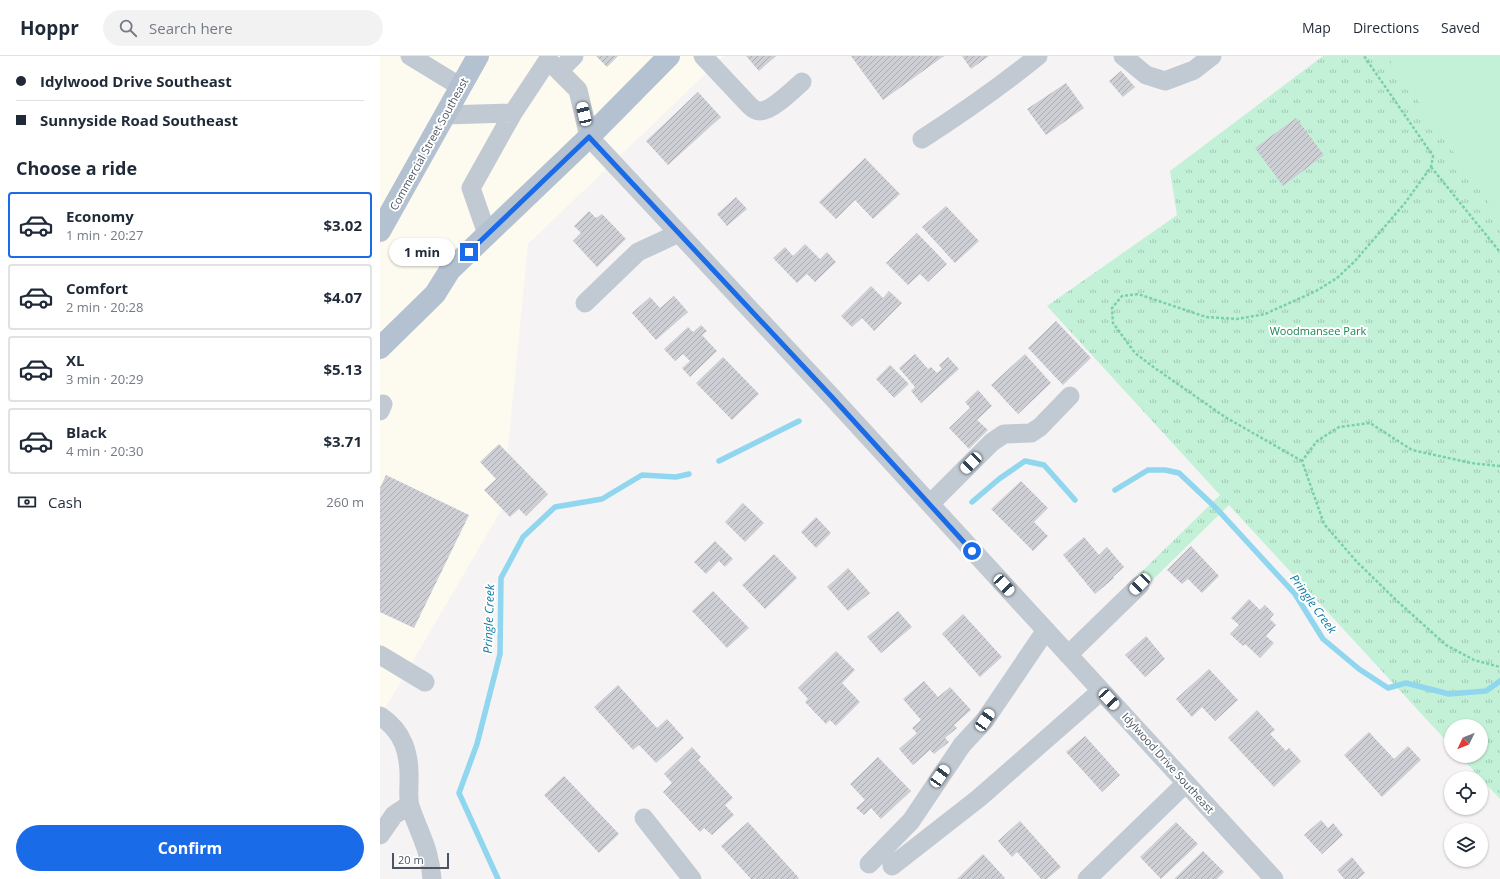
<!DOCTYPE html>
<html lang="en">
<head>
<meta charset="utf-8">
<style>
  body { margin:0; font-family:"Open Sans",sans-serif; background:#f2f2f3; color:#1f2937; height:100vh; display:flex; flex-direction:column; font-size:15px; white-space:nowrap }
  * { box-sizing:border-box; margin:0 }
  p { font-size:13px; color:#747a83 }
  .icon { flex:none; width:22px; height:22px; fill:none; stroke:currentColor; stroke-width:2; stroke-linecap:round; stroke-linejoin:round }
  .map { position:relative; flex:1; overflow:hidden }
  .sheet { display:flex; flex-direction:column; background:#fff; width:380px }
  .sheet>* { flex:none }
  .top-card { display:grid; align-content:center; height:88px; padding:0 16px; background:#fff }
  .needle { width:26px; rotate:227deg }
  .tools { position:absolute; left:1064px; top:663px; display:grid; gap:8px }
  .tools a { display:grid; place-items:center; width:44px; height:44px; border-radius:50%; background:#fff; box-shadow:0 1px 3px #0004; font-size:20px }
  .scale { position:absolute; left:12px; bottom:10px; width:57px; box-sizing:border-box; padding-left:4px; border:2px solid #4a5561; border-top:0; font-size:11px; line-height:14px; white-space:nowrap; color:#4a5561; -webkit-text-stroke:3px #fff; paint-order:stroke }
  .end { position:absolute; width:18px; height:18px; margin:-9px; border:5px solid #1a6be8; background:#fff; box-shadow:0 0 0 2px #fff }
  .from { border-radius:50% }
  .bubble { position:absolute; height:28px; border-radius:14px; background:#fff; box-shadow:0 1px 3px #0004; font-size:13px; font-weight:700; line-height:28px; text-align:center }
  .car { position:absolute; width:12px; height:24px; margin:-12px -6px; border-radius:5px; box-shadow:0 0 3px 1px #0007; background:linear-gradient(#fff 24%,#345 0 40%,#fff 0 76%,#345 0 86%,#fff 0) }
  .top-card b { display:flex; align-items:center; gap:14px; height:38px; font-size:15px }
  .top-card b+b { border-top:1px solid #e0e1e3 }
  .top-card i { width:10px; height:10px; background:#1f2937 }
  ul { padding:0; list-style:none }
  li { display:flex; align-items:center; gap:12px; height:66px; margin:0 8px 6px; padding:0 8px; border:2px solid #e0e1e3; border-radius:4px }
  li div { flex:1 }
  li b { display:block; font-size:15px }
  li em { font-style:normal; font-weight:700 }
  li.active { border-color:#1a6be8 }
  li>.icon { width:36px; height:36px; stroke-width:1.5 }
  h2 { padding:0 16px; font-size:18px; line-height:48px }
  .pay { display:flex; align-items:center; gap:10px; height:44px; padding:0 16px; font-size:15px }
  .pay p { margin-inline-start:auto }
  .cta { display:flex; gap:8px; margin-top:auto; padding:8px 16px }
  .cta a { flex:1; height:46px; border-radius:24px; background:#1a6be8; color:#fff; font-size:16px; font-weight:700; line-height:46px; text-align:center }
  header { display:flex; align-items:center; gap:24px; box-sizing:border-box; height:56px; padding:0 20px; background:#fff; border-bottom:1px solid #e0e1e3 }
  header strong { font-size:19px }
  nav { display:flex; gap:22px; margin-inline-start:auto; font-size:14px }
  .search { width:280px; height:36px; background:#f2f2f3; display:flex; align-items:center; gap:10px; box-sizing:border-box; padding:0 14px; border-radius:22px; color:#747a83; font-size:15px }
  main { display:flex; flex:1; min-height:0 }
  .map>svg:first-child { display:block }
  .commercial { fill:#fdfaef }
  .grass { fill:url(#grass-tufts) }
  .pitch { fill:#c3f1d7 }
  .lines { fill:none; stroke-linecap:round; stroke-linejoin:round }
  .stream { stroke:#90d6ee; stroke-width:5.5 }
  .building { fill:url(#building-hatch) }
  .path { stroke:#7ad0a9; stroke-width:2.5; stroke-dasharray:3 2; stroke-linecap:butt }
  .minor { stroke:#c1c9d2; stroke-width:19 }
  .major { stroke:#b3c1d1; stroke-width:22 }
  .route { stroke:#1a6be8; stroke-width:5 }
  .labels { text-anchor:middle; stroke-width:4; stroke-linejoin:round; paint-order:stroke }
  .street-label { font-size:11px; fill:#4a5561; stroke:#fff }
  .park-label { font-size:11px; fill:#178653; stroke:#fff }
  .water-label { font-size:12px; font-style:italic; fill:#0c7ca3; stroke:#fff }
</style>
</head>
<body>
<header>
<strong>Hoppr</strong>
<div class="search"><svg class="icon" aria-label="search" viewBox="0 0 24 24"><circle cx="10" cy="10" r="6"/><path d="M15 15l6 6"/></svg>Search here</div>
<nav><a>Map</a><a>Directions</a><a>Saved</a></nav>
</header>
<main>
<section class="sheet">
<div class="top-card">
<b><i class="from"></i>Idylwood Drive Southeast</b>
<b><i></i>Sunnyside Road Southeast</b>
</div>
<h2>Choose a ride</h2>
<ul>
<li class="active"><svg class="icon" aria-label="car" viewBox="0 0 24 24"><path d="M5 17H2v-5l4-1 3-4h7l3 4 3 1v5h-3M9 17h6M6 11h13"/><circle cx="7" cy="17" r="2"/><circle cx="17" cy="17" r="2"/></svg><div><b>Economy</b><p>1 min · 20:27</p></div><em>$3.02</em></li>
<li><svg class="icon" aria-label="car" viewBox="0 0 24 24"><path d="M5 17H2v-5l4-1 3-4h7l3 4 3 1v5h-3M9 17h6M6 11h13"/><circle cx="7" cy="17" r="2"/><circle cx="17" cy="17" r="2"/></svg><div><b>Comfort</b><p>2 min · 20:28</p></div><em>$4.07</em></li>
<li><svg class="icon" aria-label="car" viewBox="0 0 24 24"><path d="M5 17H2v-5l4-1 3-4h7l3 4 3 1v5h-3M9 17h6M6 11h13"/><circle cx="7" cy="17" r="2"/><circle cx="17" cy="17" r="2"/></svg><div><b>XL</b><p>3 min · 20:29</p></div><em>$5.13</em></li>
<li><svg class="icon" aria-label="car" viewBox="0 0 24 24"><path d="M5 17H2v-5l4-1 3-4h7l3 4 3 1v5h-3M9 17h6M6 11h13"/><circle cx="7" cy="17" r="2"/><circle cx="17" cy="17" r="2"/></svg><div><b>Black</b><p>4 min · 20:30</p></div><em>$3.71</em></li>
</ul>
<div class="pay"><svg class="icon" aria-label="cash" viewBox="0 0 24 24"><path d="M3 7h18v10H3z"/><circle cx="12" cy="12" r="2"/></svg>Cash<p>260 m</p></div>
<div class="cta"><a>Confirm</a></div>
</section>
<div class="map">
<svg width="1120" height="823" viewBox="0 0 1120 823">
  <defs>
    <pattern id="grass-tufts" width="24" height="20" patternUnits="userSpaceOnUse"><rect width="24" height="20" fill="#c3f1d7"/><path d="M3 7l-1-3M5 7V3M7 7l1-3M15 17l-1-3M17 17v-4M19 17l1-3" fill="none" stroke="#a0c6b2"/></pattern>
    <pattern id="building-hatch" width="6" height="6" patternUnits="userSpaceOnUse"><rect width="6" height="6" fill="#cdcfd5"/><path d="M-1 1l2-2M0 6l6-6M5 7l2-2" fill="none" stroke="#a8abb0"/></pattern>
  </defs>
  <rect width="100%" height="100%" fill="#f5f3f3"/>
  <path class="commercial" d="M0,0H344L148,188L122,453L0,661Z"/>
  <path class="grass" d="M943,0H1120V743L1080,700H1101V670H1071V690L849,449L709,586L700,576L840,439L667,250L797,159L790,115Z"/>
  <path class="pitch" d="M1007,0H1120V163Z"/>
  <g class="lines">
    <path class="stream" d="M339,405L419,365
      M735,434L768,414H785L799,417L836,452L915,538L943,583L979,613L1008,632L1026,627L1069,638L1106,635L1120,625
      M592,446L619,423L645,405L664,409L695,444
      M118,823L79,737L97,688L120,598L121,522L143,481L175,451L222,443L262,419L296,421L309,418"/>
  </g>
  <path class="building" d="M216,0H238L227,11Z
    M366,0H396L379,15Z
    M471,0H564L503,44Z
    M582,0H609L591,13Z
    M741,15L755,31L743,41L729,25Z
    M686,27L704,52L666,79L647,53Z
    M318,36L341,61L288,109L266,85Z
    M916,62L944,99L903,130L875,92Z
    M485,102L520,138L493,163L475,144L456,163L439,146Z
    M356,141L367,153L347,170L337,158Z
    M566,150L599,185L575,207L542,171Z
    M209,155L216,162L222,158L246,183L217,211L193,185L201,177L194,170Z
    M537,177L567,208L548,226L540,218L528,229L506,207Z
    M425,188L440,203L447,196L456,206L435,226L427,218L417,227L393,202L405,191L413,200Z
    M491,230L503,242L509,235L522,247L494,275L482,262L472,271L461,260Z
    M294,240L308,256L276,284L252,257L270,241L280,252Z
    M676,265L711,302L683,329L648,292Z
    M321,269L327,275L322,279L337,295L310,321L302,312L310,305L303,298L295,305L284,293L308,271L313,276Z
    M535,298L548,313L551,311L557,317L562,313L559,309L568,301L579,313L541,347L531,335L535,331L519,312Z
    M645,298L671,327L638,358L611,329Z
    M343,301L379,338L352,364L316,327Z
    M510,309L529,328L514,342L496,323Z
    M598,334L612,350L597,364L608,374L589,393L569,372L590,352L585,346Z
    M119,388L168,438L146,460L139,453L130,461L104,434L116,423L100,406Z
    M6,419L89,459L34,572L0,556V432Z
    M641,425L668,452L654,466L668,480L653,495L611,453Z
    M363,447L384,467L365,486L345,466Z
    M436,461L451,477L436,492L421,476Z
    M704,481L719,499L727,491L744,511L733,521L734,522L715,538L683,499Z
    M335,485L353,503L345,511L339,505L326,518L314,506Z
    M811,490L839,520L822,537L808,523L802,528L787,514Z
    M394,498L417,522L385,553L362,529Z
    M468,512L490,537L468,555L447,531Z
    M333,535L369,572L347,592L312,555Z
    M869,543L880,554L885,549L894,558L890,563L896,569L886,580L894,587L880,602L865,588L863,590L850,578L859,569L851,562Z
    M518,555L532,571L501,597L487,581Z
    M583,558L622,601L600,621L562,578Z
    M766,580L785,603L765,621L745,599Z
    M456,595L475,614L462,627L480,646L456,670L450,664L446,668L425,646L428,643L418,632Z
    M829,613L858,644L835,665L822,651L812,661L796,643Z
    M544,625L558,641L570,631L591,654L574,669L577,672L565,682L569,686L554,698L550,694L533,709L519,693L537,677L532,672L541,664L523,643Z
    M238,629L277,672L287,663L304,682L276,707L259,689L253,694L214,651Z
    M877,654L895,674L890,678L906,695L909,692L921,705L894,731L848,682Z
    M989,676L1014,703L1028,690L1041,704L1002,741L964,699Z
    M705,680L740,719L722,736L686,696Z
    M312,691L321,701L318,704L353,742L345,749L354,759L332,779L324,772L320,776L283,736L292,727L284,718Z
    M498,701L531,735L501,763L491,752L484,759L476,752L485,744L470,728Z
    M184,720L239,778L219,797L164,739Z
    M941,764L948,772L953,767L963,779L942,798L924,779Z
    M640,765L681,811L667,823H661L637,796L632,801L618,785Z
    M368,766L419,822L418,823H371L341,790Z
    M796,766L818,788L781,823L760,801Z
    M823,795L844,816L837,823H794Z
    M603,798L625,822L623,823H577Z
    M972,801L985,817L978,823H964L957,814Z"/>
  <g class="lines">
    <path class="path" d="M1051,111L1120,196
      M922,405L845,361L772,310L755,297L733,267L732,252L742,240L758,238L826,261L857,263L885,258L936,235L957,222L975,205L1025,147L1051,111L1053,100L984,0
      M1120,410L1091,407L1032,394L990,367L959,371L937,385L922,405L944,468L977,506L1016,544L1066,589L1094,604L1120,611"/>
    <path class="minor" d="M30,0L81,31
      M323,0L369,49C372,52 376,55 380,55C392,55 413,34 422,26
      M743,0L766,19L785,25L814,14L832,0
      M179,15L194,0
      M65,59L133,57L168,4L198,34L209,81L451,340L894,823
      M542,83C584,56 620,31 658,0
      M107,178L91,132L133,57
      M205,247L258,196L299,177
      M0,355L3,348
      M550,448L612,386L624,378L651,377L660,371L690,340
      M0,599L45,626
      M688,599L760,529
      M0,660C24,676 30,698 29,726C29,734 28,743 30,750C39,777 50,793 52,823
      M264,762L312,823
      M0,779L14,759L29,749
      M489,808L531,765L582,689L605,664L666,574
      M512,810L599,742L721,635
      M707,823L806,727"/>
    <path class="major" d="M0,175L98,0
      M0,292L55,238L70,214L209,81L289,0"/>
  </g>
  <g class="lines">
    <path class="route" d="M89,196L209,81L451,340L592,495"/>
  </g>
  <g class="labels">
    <g class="street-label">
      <text transform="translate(49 88) rotate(-61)" y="4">Commercial Street Southeast</text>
      <text transform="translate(788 707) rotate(48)" y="4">Idylwood Drive Southeast</text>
    </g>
    <g class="park-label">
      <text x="938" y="279">Woodmansee Park</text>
    </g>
    <g class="water-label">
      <text transform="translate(933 548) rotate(54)" y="4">Pringle Creek</text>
      <text transform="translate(109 563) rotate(-88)" y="4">Pringle Creek</text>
    </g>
  </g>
</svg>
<div class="tools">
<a><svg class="needle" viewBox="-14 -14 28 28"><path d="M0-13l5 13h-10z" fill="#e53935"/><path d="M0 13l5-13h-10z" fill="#747a83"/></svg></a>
<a><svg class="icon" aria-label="locate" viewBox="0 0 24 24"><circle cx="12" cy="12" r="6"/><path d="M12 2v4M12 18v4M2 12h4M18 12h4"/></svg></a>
<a><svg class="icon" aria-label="layers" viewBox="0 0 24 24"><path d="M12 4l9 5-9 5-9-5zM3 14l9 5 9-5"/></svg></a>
</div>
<div class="scale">20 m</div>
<i class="end from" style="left:592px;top:495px"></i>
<i class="end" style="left:89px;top:196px"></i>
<div class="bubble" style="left:9px;top:182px;width:66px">1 min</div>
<i class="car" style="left:204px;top:58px;rotate:347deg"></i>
<i class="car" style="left:591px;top:407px;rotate:225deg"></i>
<i class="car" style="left:760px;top:528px;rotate:225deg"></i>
<i class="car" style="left:624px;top:529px;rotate:137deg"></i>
<i class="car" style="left:729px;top:643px;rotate:137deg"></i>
<i class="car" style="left:605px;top:664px;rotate:34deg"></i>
<i class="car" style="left:560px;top:720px;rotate:35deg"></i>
</div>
</main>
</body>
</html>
